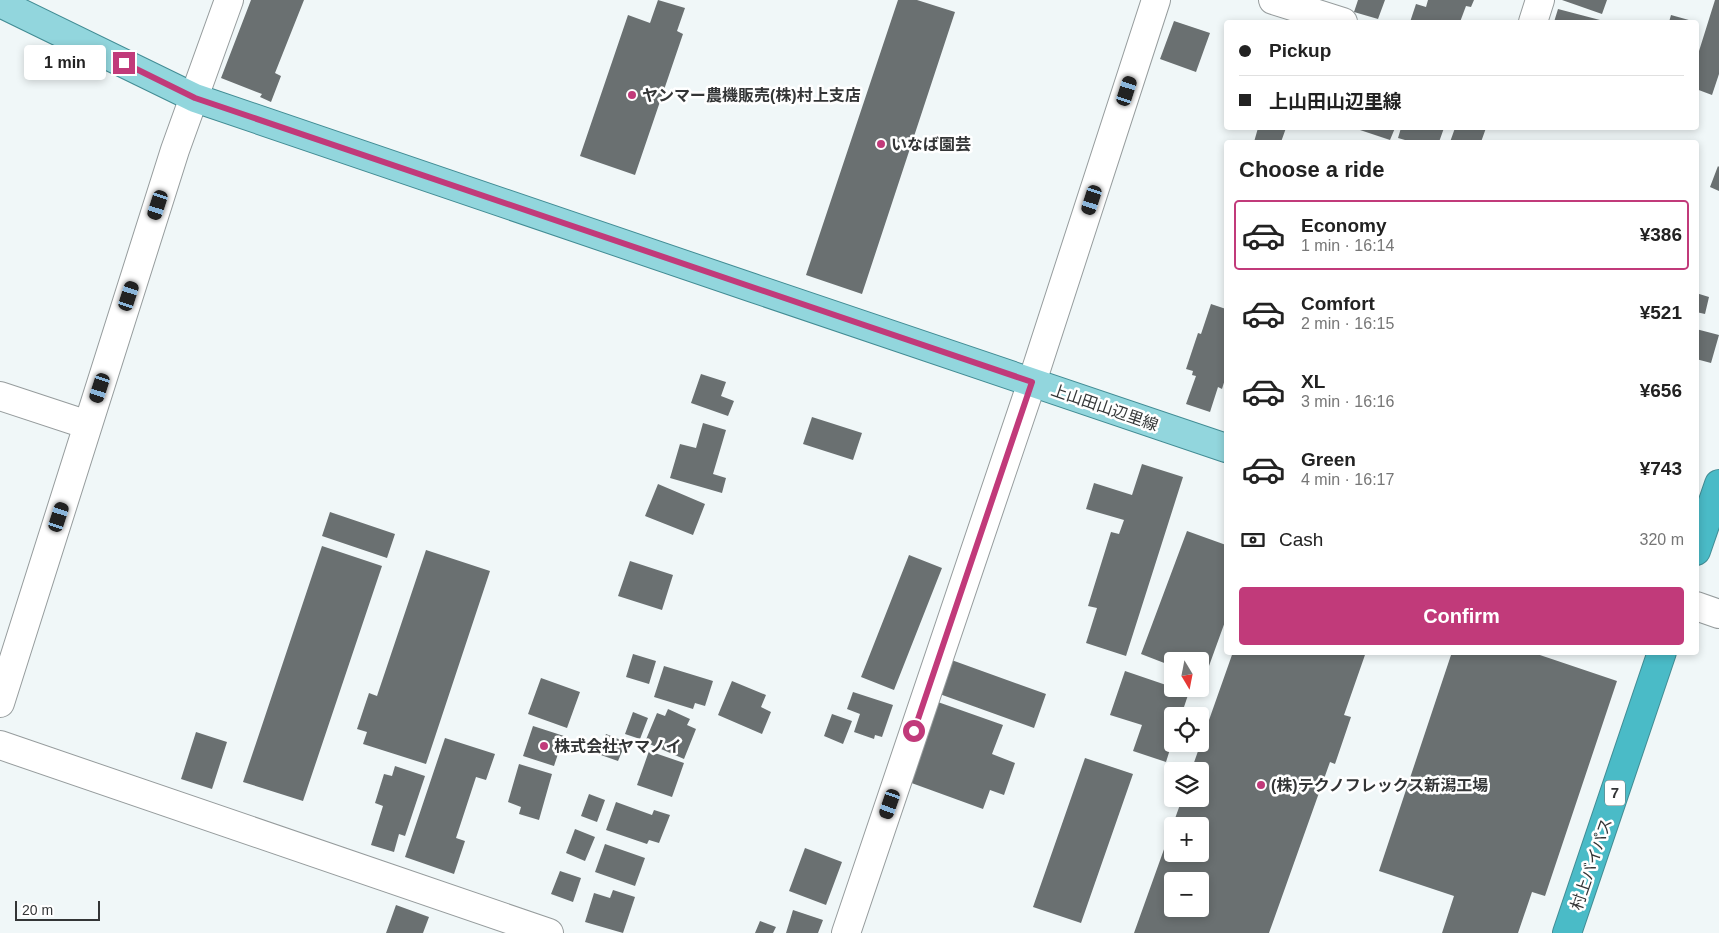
<!DOCTYPE html>
<html lang="en">
<head>
<meta charset="utf-8">
<style>
  body { margin:0; font-family:Helvetica,"Noto Sans JP",sans-serif; background:#f2f2f2; color:#222; height:100vh; display:flex; flex-direction:column; font-size:19px; white-space:nowrap }
  * { box-sizing:border-box; margin:0 }
  p { font-size:16px; color:#767676 }
  .icon { flex:none; width:28px; height:28px; fill:none; stroke:currentColor; stroke-width:2; stroke-linecap:round; stroke-linejoin:round }
  .map { position:relative; flex:1; overflow:hidden }
  .side { position:absolute; left:1224px; top:140px; width:475px; height:515px; display:flex; flex-direction:column; background:#fff; border-radius:5px; box-shadow:0 2px 8px #0003 }
  .side>* { flex:none }
  .banner { position:absolute; left:1224px; top:20px; width:475px; height:110px; border-radius:5px; box-shadow:0 2px 8px #0003; display:grid; align-content:center; height:110px; padding:0 15px; background:#fff }
  .needle { width:32px; rotate:170deg }
  .fabs { position:absolute; left:1164px; top:652px; display:grid; gap:10px }
  .fabs a { display:grid; place-items:center; width:45px; height:45px; border-radius:5px; background:#fff; box-shadow:0 2px 8px #0003; font-size:25px }
  .scale { position:absolute; left:15px; bottom:12px; width:85px; box-sizing:border-box; padding-left:5px; border:2px solid #333536; border-top:0; font-size:14px; line-height:18px; white-space:nowrap; color:#333536; -webkit-text-stroke:4px #fff; paint-order:stroke }
  .end { position:absolute; width:22px; height:22px; margin:-11px; border:6px solid #c13a7a; background:#fff; box-shadow:0 0 0 2px #fff }
  .from { border-radius:50% }
  .bubble { position:absolute; height:35px; border-radius:5px; background:#fff; box-shadow:0 2px 8px #0003; font-size:16px; font-weight:800; line-height:35px; text-align:center }
  .car { position:absolute; width:15px; height:30px; margin:-15px -8px; border-radius:6px; box-shadow:0 0 4px 1px #0007; background:linear-gradient(#222 24%,#8ab4d8 0 40%,#222 0 76%,#8ab4d8 0 86%,#222 0) }
  .banner b { display:flex; align-items:center; gap:18px; height:48px; font-size:19px }
  .banner b+b { border-top:1px solid #e0e0e0 }
  .banner i { width:12px; height:12px; background:#222 }
  ul { padding:0; list-style:none }
  li { display:flex; align-items:center; gap:15px; height:70px; margin:0 10px 8px; padding:0 5px; border:2px solid transparent; border-radius:5px }
  li div { flex:1 }
  li b { display:block; font-size:19px }
  li em { font-style:normal; font-weight:800 }
  li.current { border-color:#c13a7a }
  li>.icon { width:45px; height:45px; stroke-width:1.5 }
  h2 { padding:0 15px; font-size:22px; line-height:60px }
  .pay { display:flex; align-items:center; gap:12px; height:55px; padding:0 15px; font-size:19px }
  .pay p { margin-inline-start:auto }
  .action { display:flex; gap:10px; margin-top:auto; padding:10px 15px }
  .action a { flex:1; height:58px; border-radius:5px; background:#c13a7a; color:#fff; font-size:20px; font-weight:800; line-height:58px; text-align:center }
  .map>svg:first-child { display:block }
  .building { fill:#6a7071; fill-rule:evenodd }
  .lines { fill:none; stroke-linecap:round; stroke-linejoin:round }
  .minor-casing { stroke:#969c9d; stroke-width:30 }
  .major-casing { stroke:#428c94; stroke-width:30 }
  .highway-casing { stroke:#428c94; stroke-width:30 }
  .minor { stroke:#fff; stroke-width:28 }
  .major { stroke:#92d6dd; stroke-width:28 }
  .highway { stroke:#4abbc7; stroke-width:28 }
  .route { stroke:#c13a7a; stroke-width:6 }
  .poi-dot { fill:#c13a7a; stroke:#fff; stroke-width:2 }
  .labels { text-anchor:middle; stroke-width:5; stroke-linejoin:round; paint-order:stroke }
  .shield { fill:#fff; stroke:#707272; stroke-width:1 }
  .shield-label { font-size:15px; font-weight:bold; fill:#333536 }
  .poi-label { font-size:16px; font-weight:bold; fill:#333536; stroke:#fff; text-anchor:start }
  .street-label { font-size:16px; fill:#333536; stroke:#fff }
</style>
</head>
<body>
<div class="map">
<svg width="1719" height="933" viewBox="0 0 1719 933">
  <rect width="100%" height="100%" fill="#f0f7f8"/>
  <path class="building" d="M251,0H304L275,73L281,76L271,102L260,97L262,94L221,78Z
    M658,0L685,8L677,31L683,34L635,175L580,156L628,15L650,23Z
    M898,0H917L955,12L862,294L806,275Z
    M1358,0H1385L1378,19L1354,12Z
    M1428,0H1474L1471,7L1466,6L1460,22H1410L1416,4L1426,7Z
    M1562,0H1607L1602,14Z
    M1715,0H1719V74L1712,95L1696,89V50L1699,51Z
    M1558,9L1600,20L1599,22H1554Z
    M1671,15L1696,22H1669Z
    M1174,21L1210,33L1196,72L1160,59Z
    M1258,128H1286L1281,142H1254Z
    M1354,128H1395L1390,140Z
    M1401,128H1444L1439,142H1412L1398,138Z
    M1455,128H1486L1481,142H1450Z
    M1718,166L1719,167V191L1710,187Z
    M1696,293L1709,297L1705,314L1696,312Z
    M1211,304L1226,309V376L1222,389L1218,387L1210,412L1186,404L1196,376L1192,375L1193,371L1186,369L1198,333L1201,334Z
    M1696,329L1719,335L1711,363L1696,359Z
    M701,374L726,382L721,396L734,401L728,416L691,403Z
    M812,417L862,433L853,460L803,444Z
    M703,423L726,430L713,474L726,478L722,493L670,478L680,444L696,448Z
    M1142,464L1183,477L1126,656L1086,643L1097,608L1088,606L1111,532L1119,534L1124,520L1086,509L1094,483L1132,495Z
    M658,484L705,504L693,535L645,516Z
    M330,512L395,534L387,558L322,536Z
    M1187,531L1226,545V619L1205,677L1200,676V661H1172V666L1141,654Z
    M322,546L382,566L303,801L243,782Z
    M426,550L490,571L426,764L363,744L367,732L357,729L369,693L377,696Z
    M909,555L942,568L894,690L861,677Z
    M630,561L673,575L662,610L618,596Z
    M1233,652H1366L1344,715L1351,717L1335,764L1330,762L1269,933H1134L1182,799H1200V771H1191ZM1172,826H1200V854H1172ZM1172,881H1200V909H1172Z
    M1452,652H1531L1617,681L1545,896L1532,892L1518,933H1442L1454,896L1379,871Z
    M633,654L656,661L649,684L626,677Z
    M946,658L1046,694L1034,728L934,692Z
    M664,666L713,681L705,706L695,703L693,709L654,697Z
    M1125,671L1172,687V689H1179L1189,692L1181,716H1172V743L1166,762L1133,751L1142,725L1110,715Z
    M541,678L580,692L567,728L528,714Z
    M732,681L766,695L761,707L771,712L762,734L718,715Z
    M853,692L893,705L882,737L875,735L874,739L854,732L860,714L847,709Z
    M935,701L1003,725L992,754L1015,763L1004,795L990,790L983,809L906,781Z
    M668,709L690,719L687,725L696,729L684,759L645,742L657,713L665,716Z
    M633,712L648,718L640,739L625,734Z
    M832,714L852,721L843,744L824,736Z
    M533,726L564,736L554,766L523,756Z
    M196,732L227,742L212,789L181,779Z
    M606,734L626,742L618,761L598,754Z
    M445,738L495,754L486,780L476,777L456,838L465,841L454,874L405,857Z
    M649,751L684,763L672,797L637,785Z
    M1085,758L1133,774L1081,923L1033,907Z
    M519,764L552,774L539,820L519,814L521,807L508,802Z
    M395,766L425,776L405,836L399,834L394,852L371,845L383,806L375,803L384,774L392,776Z
    M589,794L605,800L597,822L581,816Z
    M616,802L652,815L654,810L670,815L659,843L649,840L647,844L606,830Z
    M575,829L595,837L585,861L566,853Z
    M605,844L645,858L635,886L595,872Z
    M805,848L842,862L826,905L789,891Z
    M560,871L581,878L573,902L551,894Z
    M613,890L635,897L623,933L585,922L594,893L610,898Z
    M396,905L429,917L423,933H386Z
    M793,910L823,920L818,933H786Z
    M760,921L776,927L773,933H755Z"/>
  <g class="lines">
    <g class="minor-casing">
      <path id="minor" d="M1273,0L1343,22
        M1533,22L1540,0
        M0,396L88,425
        M1696,606L1719,614
        M0,703L175,150L229,0
        M0,745L549,933
        M846,933L1032,382L1156,0"/>
    </g>
    <g class="major-casing">
      <path id="major" d="M0,3L195,98L753,288L1226,448"/>
    </g>
    <g class="highway-casing">
      <path id="highway" d="M1696,551L1719,484
        M1567,933L1662,652"/>
    </g>
    <use href="#minor" class="minor"/>
    <use href="#major" class="major"/>
    <use href="#highway" class="highway"/>
  </g>
  <g class="lines">
    <path class="route" d="M124,63L195,98L1032,382L914,731"/>
  </g>
  <g class="poi-dot">
    <circle cx="632" cy="95" r="5"/>
    <circle cx="881" cy="144" r="5"/>
    <circle cx="544" cy="746" r="5"/>
    <circle cx="1261" cy="785" r="5"/>
  </g>
  <g class="labels">
    <rect class="shield" x="1605" y="780.5" width="20" height="25" rx="4"/>
    <g class="shield-label">
      <text x="1615" y="798">7</text>
    </g>
    <g class="poi-label">
      <text x="642" y="101">ヤンマー農機販売(株)村上支店</text>
      <text x="891" y="150">いなば園芸</text>
      <text x="554" y="752">株式会社ヤマノイ</text>
      <text x="1271" y="791">(株)テクノフレックス新潟工場</text>
    </g>
    <g class="street-label">
      <text transform="translate(1105 407) rotate(19)" y="6">上山田山辺里線</text>
      <text transform="translate(1591 864) rotate(-71)" y="6">村上バイパス</text>
    </g>
  </g>
</svg>
<div class="fabs">
<a><svg class="needle" viewBox="-14 -14 28 28"><path d="M0-13l5 13h-10z" fill="#e53935"/><path d="M0 13l5-13h-10z" fill="#767676"/></svg></a>
<a><svg class="icon" aria-label="locate" viewBox="0 0 24 24"><circle cx="12" cy="12" r="6"/><path d="M12 2v4M12 18v4M2 12h4M18 12h4"/></svg></a>
<a><svg class="icon" aria-label="layers" viewBox="0 0 24 24"><path d="M12 4l9 5-9 5-9-5zM3 14l9 5 9-5"/></svg></a>
<a>+</a>
<a>−</a>
</div>
<div class="scale">20 m</div>
<i class="end from" style="left:914px;top:731px"></i>
<i class="end" style="left:124px;top:63px"></i>
<div class="bubble" style="left:24px;top:45px;width:82px">1 min</div>
<i class="car" style="left:1127px;top:91px;rotate:18deg"></i>
<i class="car" style="left:1092px;top:200px;rotate:198deg"></i>
<i class="car" style="left:158px;top:205px;rotate:198deg"></i>
<i class="car" style="left:129px;top:296px;rotate:18deg"></i>
<i class="car" style="left:100px;top:388px;rotate:198deg"></i>
<i class="car" style="left:59px;top:517px;rotate:18deg"></i>
<i class="car" style="left:890px;top:804px;rotate:199deg"></i>
<div class="banner">
<b><i class="from"></i>Pickup</b>
<b><i></i>上山田山辺里線</b>
</div>
<section class="side">
<h2>Choose a ride</h2>
<ul>
<li class="current"><svg class="icon" aria-label="car" viewBox="0 0 24 24"><path d="M5 17H2v-5l4-1 3-4h7l3 4 3 1v5h-3M9 17h6M6 11h13"/><circle cx="7" cy="17" r="2"/><circle cx="17" cy="17" r="2"/></svg><div><b>Economy</b><p>1 min · 16:14</p></div><em>¥386</em></li>
<li><svg class="icon" aria-label="car" viewBox="0 0 24 24"><path d="M5 17H2v-5l4-1 3-4h7l3 4 3 1v5h-3M9 17h6M6 11h13"/><circle cx="7" cy="17" r="2"/><circle cx="17" cy="17" r="2"/></svg><div><b>Comfort</b><p>2 min · 16:15</p></div><em>¥521</em></li>
<li><svg class="icon" aria-label="car" viewBox="0 0 24 24"><path d="M5 17H2v-5l4-1 3-4h7l3 4 3 1v5h-3M9 17h6M6 11h13"/><circle cx="7" cy="17" r="2"/><circle cx="17" cy="17" r="2"/></svg><div><b>XL</b><p>3 min · 16:16</p></div><em>¥656</em></li>
<li><svg class="icon" aria-label="car" viewBox="0 0 24 24"><path d="M5 17H2v-5l4-1 3-4h7l3 4 3 1v5h-3M9 17h6M6 11h13"/><circle cx="7" cy="17" r="2"/><circle cx="17" cy="17" r="2"/></svg><div><b>Green</b><p>4 min · 16:17</p></div><em>¥743</em></li>
</ul>
<div class="pay"><svg class="icon" aria-label="cash" viewBox="0 0 24 24"><path d="M3 7h18v10H3z"/><circle cx="12" cy="12" r="2"/></svg>Cash<p>320 m</p></div>
<div class="action"><a>Confirm</a></div>
</section>
</div>
</body>
</html>
